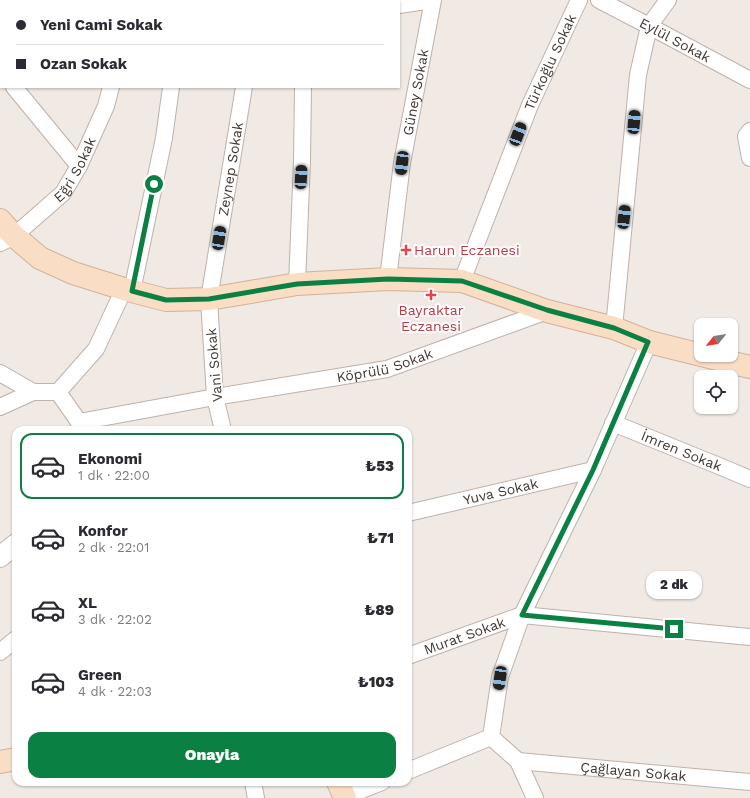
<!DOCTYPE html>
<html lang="tr">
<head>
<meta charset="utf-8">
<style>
  body { margin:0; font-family:"Work Sans",sans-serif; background:#f7f7f7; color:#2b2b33; height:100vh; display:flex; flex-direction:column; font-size:15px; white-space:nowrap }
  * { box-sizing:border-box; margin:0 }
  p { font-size:13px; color:#7c7c81 }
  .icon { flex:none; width:22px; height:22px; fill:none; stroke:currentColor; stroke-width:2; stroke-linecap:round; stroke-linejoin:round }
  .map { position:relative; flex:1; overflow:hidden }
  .drawer { position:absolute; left:12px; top:426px; width:400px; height:360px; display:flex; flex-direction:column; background:#fff; border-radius:12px; box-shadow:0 1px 3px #0004 }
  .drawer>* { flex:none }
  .guide { position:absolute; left:0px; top:0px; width:400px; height:88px; box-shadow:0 1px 3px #0004; display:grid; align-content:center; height:88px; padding:0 16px; background:#fff }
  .needle { width:26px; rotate:240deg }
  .tools { position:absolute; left:694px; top:318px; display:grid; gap:8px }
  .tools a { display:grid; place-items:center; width:44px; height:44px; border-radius:8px; background:#fff; box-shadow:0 1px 3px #0004; font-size:20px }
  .end { position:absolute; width:18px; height:18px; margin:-9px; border:5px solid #0b8043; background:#fff; box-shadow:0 0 0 2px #fff }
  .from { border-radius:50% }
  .bubble { position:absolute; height:28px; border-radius:12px; background:#fff; box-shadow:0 1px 3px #0004; font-size:13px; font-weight:800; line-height:28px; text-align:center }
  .car { position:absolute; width:12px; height:24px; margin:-12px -6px; border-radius:5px; box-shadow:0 0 3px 1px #0007; background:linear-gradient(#222 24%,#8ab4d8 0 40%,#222 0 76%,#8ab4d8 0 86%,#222 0) }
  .guide b { display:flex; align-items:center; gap:14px; height:38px; font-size:15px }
  .guide b+b { border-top:1px solid #e1e1e2 }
  .guide i { width:10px; height:10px; background:#2b2b33 }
  ul { padding:7px 0 0; list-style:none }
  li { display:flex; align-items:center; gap:12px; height:66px; margin:0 8px 6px; padding:0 8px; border:2px solid transparent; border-radius:12px }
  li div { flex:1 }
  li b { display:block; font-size:15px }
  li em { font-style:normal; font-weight:800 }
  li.selected { border-color:#0b8043 }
  li>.icon { width:36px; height:36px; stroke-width:1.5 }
  .primary-button { display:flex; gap:8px; margin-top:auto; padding:8px 16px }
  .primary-button a { flex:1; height:46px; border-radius:12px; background:#0b8043; color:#fff; font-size:16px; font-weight:800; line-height:46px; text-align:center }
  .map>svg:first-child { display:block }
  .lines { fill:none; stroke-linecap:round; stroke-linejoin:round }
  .minor-casing { stroke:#beb2ab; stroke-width:18 }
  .tertiary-casing { stroke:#beb2ab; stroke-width:22 }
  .secondary-casing { stroke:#d0b29a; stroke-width:24 }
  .minor { stroke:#fff; stroke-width:16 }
  .tertiary { stroke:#fff; stroke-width:20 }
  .secondary { stroke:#f9dec5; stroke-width:22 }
  .route { stroke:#0b8043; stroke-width:5 }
  .health-dot { fill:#e0444e; stroke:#fff; stroke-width:1.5 }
  .labels { text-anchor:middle; stroke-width:4; stroke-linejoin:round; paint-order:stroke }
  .street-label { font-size:14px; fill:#423935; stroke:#fff }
  .health-label { font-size:14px; fill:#be3a42; stroke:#fff; text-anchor:start }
</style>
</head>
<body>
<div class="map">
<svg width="750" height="798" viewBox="0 0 750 798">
  <rect width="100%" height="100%" fill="#f0e9e4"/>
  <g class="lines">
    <g class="minor-casing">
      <g id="minor">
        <path id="s1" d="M599,0L649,26L750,80"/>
        <path d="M264,1L265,0"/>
        <path d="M399,5L432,0"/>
        <path d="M0,70L1,71"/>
        <path d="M14,87L79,166"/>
        <path d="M750,131L746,136L750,158"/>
        <path id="s2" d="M0,243L14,236L63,193L79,166L106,106L111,87"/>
        <path id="s3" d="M388,279L402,163L433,0"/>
        <path id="s4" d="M462,281L530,105L579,0"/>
        <path d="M297,284L302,161L303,87"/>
        <path d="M132,291L164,138L171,87"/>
        <path d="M614,328L638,75L649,26L668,0"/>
        <path d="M0,373L33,392"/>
        <path d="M58,392L79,422L82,430"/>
        <path d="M0,407L33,392H58L96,349L124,289"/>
        <path id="s5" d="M79,422L215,397L387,369L547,311"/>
        <path id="s6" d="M613,423L719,466L750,479"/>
        <path id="s7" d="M223,430L215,397L209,299L244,87"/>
        <path id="s8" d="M408,513L593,470"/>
        <path d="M0,652L16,639"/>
        <path id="s9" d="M408,656L522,615L750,637"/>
        <path id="s10" d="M518,761L750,782"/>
        <path d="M408,771L491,737"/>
        <path d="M253,782L256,798"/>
        <path d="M344,797L382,782"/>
        <path d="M535,798L518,761L491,737L500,677L522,615L593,470L649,342"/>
      </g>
    </g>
    <g class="tertiary-casing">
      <path id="tertiary" d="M36,0L38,1
        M0,557L16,544"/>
    </g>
    <g class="secondary-casing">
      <path id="secondary" d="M0,220L14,236L40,258L73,273L124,289L166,300L209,299L297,284L388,279L462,281L547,311L614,328L649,342L750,367
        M0,762L16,759
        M338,782L345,798"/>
    </g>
    <use href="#minor" class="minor"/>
    <use href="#tertiary" class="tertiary"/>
    <use href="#secondary" class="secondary"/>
  </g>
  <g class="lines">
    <path class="route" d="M154,184L132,291L166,300L209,299L297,284L388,279L462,281L547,310L614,328L648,342L593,470L522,615L674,629"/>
  </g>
  <g class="health-dot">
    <path d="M404 244h4v4h4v4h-4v4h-4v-4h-4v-4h4z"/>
    <path d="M429 289h4v4h4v4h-4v4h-4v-4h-4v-4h4z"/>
  </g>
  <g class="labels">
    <g class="street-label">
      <text dy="5" stroke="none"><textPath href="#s1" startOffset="86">Eylül Sokak</textPath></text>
      <text dy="5" stroke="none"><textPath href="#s4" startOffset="236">Türkoğlu Sokak</textPath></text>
      <text dy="5" stroke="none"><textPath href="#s3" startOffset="189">Güney Sokak</textPath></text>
      <text dy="5" stroke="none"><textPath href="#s2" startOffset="107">Eğri Sokak</textPath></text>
      <text dy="5" stroke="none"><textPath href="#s7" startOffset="264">Zeynep Sokak</textPath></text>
      <text dy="5" stroke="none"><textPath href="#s5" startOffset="311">Köprülü Sokak</textPath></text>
      <text transform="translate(214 365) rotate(-95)" y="5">Vani Sokak</text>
      <text dy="5" stroke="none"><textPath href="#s6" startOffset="74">İmren Sokak</textPath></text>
      <text dy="5" stroke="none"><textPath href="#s8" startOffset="95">Yuva Sokak</textPath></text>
      <text dy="5" stroke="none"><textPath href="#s9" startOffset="60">Murat Sokak</textPath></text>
      <text dy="5" stroke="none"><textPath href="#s10" startOffset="116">Çağlayan Sokak</textPath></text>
    </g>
    <g class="health-label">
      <text x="414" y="255">Harun Eczanesi</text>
      <text x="431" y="315" text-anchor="middle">Bayraktar<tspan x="431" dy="16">Eczanesi</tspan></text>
    </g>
  </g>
</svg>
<div class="tools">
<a><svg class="needle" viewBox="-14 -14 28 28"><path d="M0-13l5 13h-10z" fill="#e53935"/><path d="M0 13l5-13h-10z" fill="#7c7c81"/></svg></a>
<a><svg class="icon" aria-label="locate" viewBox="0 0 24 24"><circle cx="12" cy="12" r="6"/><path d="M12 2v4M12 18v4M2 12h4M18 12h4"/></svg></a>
</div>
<i class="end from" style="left:154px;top:184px"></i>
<i class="end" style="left:674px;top:629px"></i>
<div class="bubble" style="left:646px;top:571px;width:56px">2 dk</div>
<i class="car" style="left:634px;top:122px;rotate:5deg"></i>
<i class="car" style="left:518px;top:134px;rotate:21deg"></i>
<i class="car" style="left:402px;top:163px;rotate:187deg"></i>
<i class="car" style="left:301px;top:177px;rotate:3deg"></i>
<i class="car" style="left:624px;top:217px;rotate:6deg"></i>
<i class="car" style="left:219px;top:238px;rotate:9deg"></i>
<i class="car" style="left:500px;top:678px;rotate:188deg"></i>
<div class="guide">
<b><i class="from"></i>Yeni Cami Sokak</b>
<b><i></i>Ozan Sokak</b>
</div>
<section class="drawer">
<ul>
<li class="selected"><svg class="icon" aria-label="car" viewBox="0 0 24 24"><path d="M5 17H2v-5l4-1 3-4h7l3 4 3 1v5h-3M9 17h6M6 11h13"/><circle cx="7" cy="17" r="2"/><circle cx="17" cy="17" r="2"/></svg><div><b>Ekonomi</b><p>1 dk · 22:00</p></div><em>₺53</em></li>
<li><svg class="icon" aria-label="car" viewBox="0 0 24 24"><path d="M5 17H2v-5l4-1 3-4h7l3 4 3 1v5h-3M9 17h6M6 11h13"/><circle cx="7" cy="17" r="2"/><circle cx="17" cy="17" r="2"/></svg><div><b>Konfor</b><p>2 dk · 22:01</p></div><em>₺71</em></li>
<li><svg class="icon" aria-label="car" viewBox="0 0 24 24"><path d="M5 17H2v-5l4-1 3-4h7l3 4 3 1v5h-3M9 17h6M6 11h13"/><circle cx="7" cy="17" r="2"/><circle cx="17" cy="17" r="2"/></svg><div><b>XL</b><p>3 dk · 22:02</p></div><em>₺89</em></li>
<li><svg class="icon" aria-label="car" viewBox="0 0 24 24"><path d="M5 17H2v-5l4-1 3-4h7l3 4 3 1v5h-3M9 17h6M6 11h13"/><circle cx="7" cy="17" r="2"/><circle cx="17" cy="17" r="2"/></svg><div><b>Green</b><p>4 dk · 22:03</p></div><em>₺103</em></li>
</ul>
<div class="primary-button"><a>Onayla</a></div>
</section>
</div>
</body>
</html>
